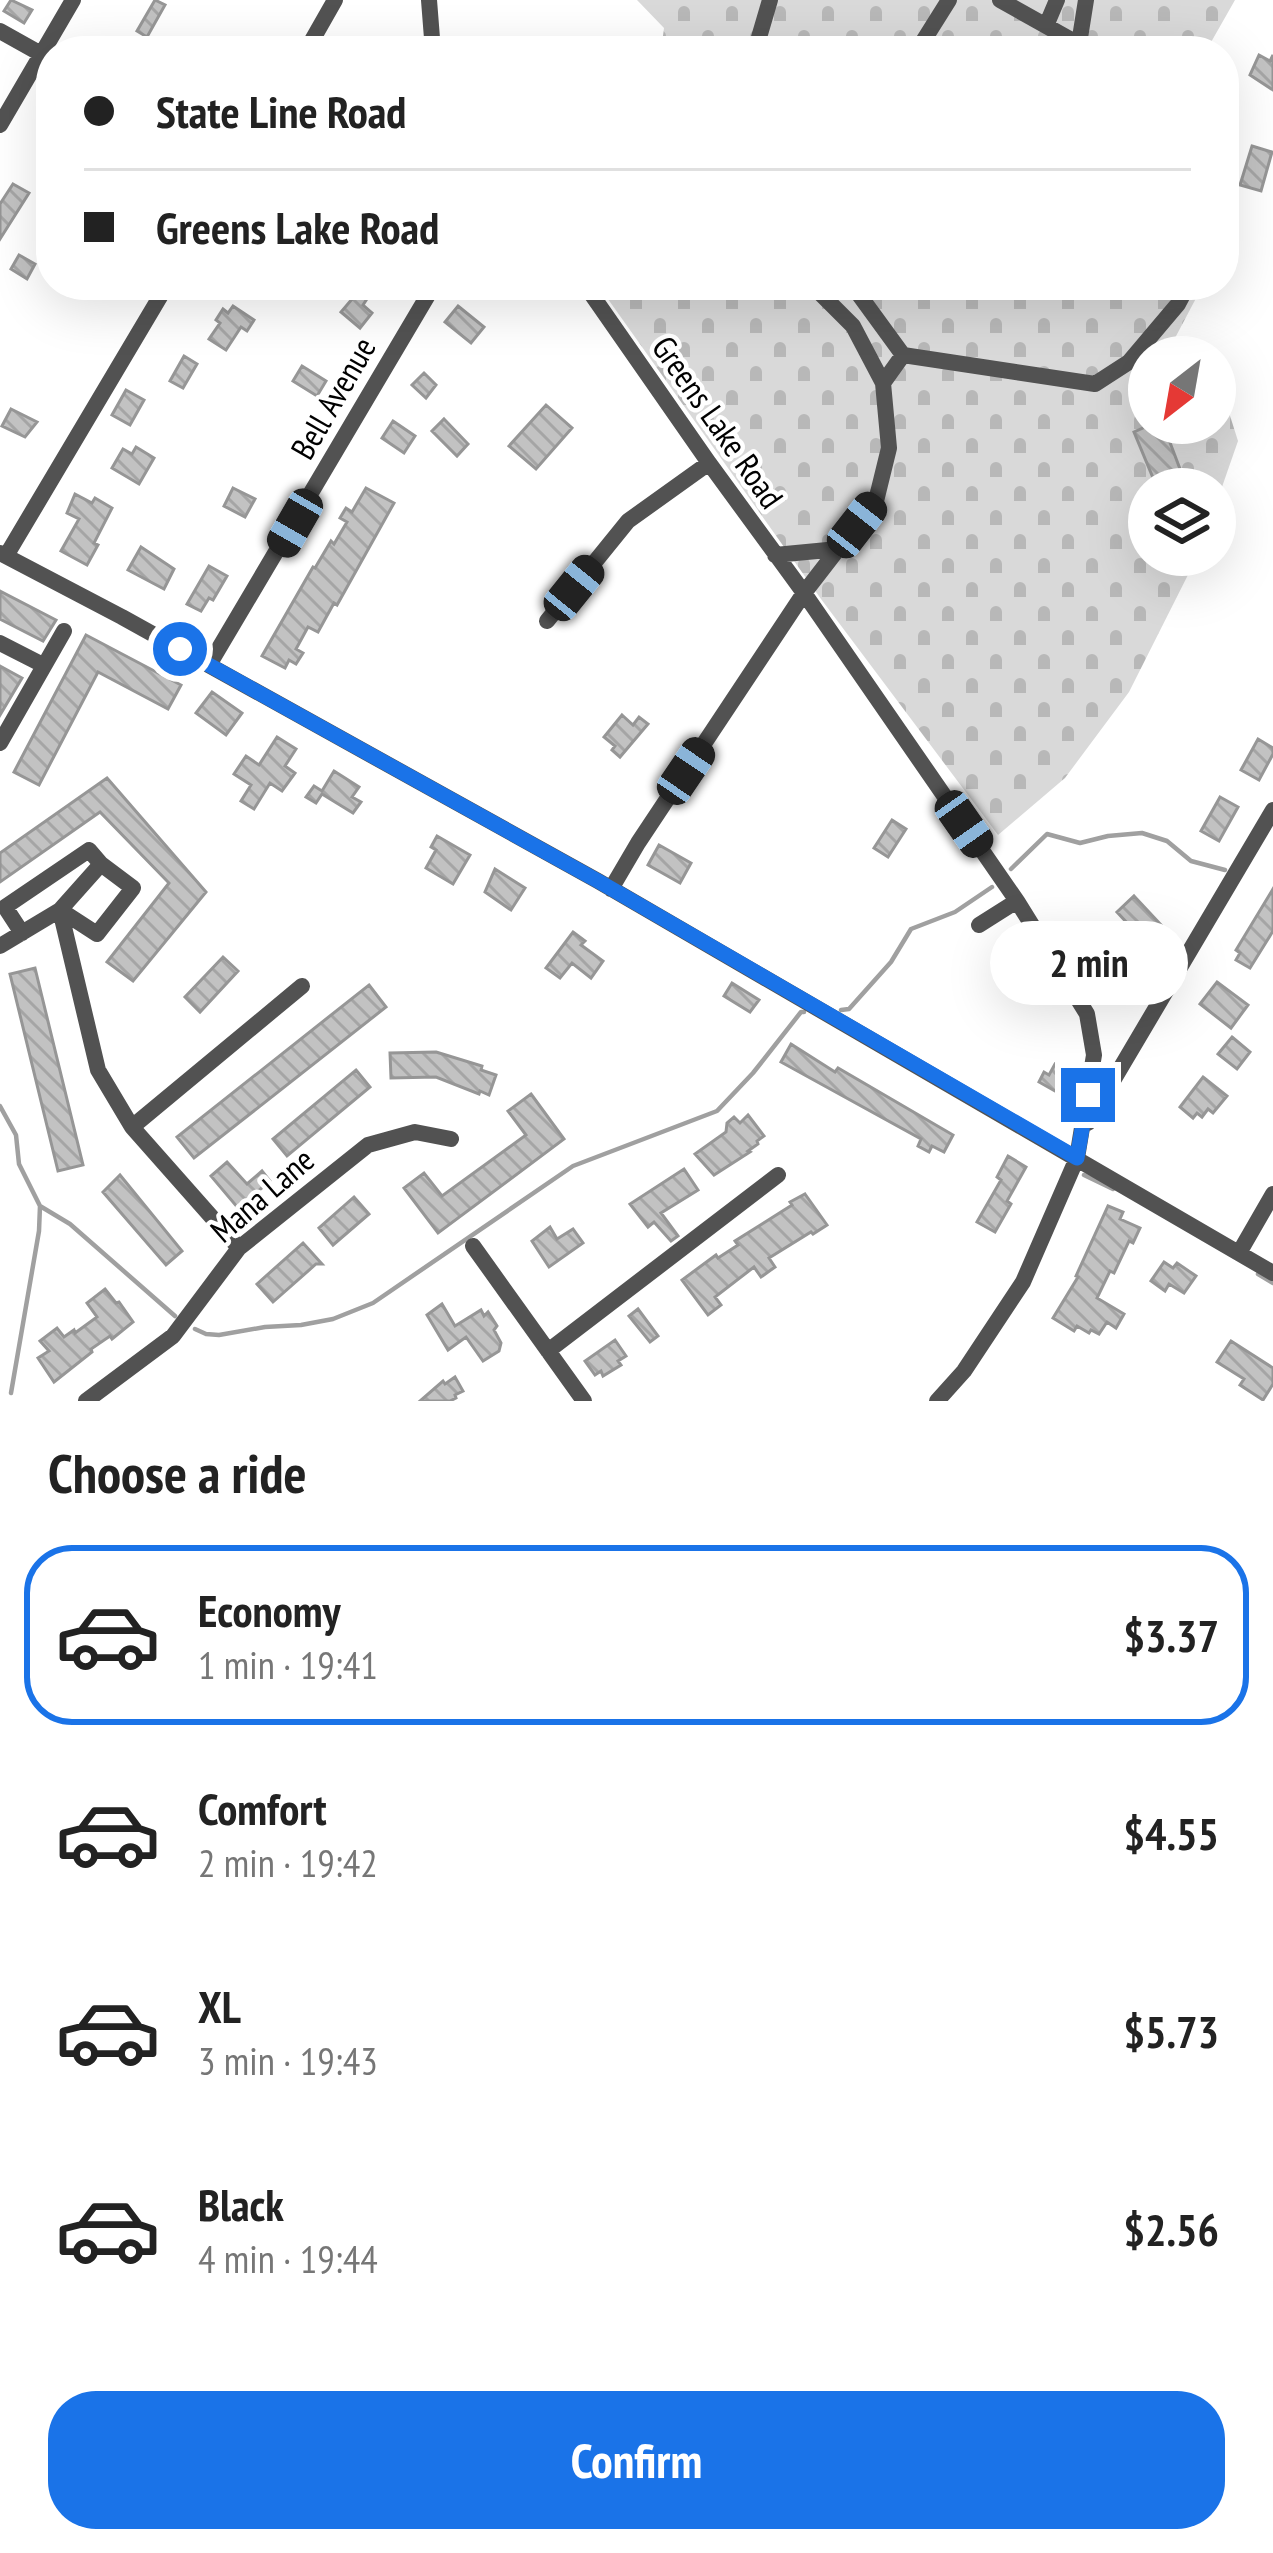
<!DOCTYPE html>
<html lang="en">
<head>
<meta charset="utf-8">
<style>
  body { margin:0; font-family:"PT Sans Narrow",sans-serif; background:#f2f2f2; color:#222; height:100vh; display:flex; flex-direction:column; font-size:45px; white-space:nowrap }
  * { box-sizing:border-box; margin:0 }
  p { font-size:39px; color:#767676 }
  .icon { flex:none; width:66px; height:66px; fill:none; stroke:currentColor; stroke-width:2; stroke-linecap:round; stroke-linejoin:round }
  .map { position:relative; height:1401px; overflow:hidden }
  .side { display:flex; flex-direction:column; background:#fff; flex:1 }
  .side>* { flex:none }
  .banner { position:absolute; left:36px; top:36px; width:1203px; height:264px; border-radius:48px; box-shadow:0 12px 48px #0002; display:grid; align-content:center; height:264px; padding:0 48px; background:#fff }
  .needle { width:78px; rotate:211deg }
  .tools { position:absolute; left:1128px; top:336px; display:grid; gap:24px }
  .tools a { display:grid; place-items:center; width:108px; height:108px; border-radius:50%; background:#fff; box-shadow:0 12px 48px #0002; font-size:60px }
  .end { position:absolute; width:54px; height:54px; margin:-27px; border:15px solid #1a73e8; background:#fff; box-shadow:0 0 0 6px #fff }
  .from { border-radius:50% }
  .bubble { position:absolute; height:84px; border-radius:42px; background:#fff; box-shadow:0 12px 48px #0002; font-size:39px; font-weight:700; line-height:84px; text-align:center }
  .car { position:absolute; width:36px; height:72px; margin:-36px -18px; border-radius:15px; box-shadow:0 0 9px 3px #0007; background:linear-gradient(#222 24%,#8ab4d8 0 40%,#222 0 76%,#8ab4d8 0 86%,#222 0) }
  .banner b { display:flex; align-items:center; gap:42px; height:114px; font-size:45px }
  .banner b+b { border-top:3px solid #e0e0e0 }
  .banner i { width:30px; height:30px; background:#222 }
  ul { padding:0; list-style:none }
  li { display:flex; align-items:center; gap:36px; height:180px; margin:0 24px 18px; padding:0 24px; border:6px solid transparent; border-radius:48px }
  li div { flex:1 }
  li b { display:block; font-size:45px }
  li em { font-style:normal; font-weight:700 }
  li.active { border-color:#1a73e8 }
  li>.icon { width:108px; height:108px; stroke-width:1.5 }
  h2 { padding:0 48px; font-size:54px; line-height:144px }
  .action { display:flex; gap:24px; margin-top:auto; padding:24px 48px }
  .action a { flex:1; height:138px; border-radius:48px; background:#1a73e8; color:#fff; font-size:48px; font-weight:700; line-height:138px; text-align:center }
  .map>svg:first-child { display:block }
  .cemetery { fill:url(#cemetery-stones) }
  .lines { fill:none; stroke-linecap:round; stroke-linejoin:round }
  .stream { stroke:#a0a0a0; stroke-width:4.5 }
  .building { fill:url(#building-back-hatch); stroke:#969696; stroke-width:3 }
  .minor { stroke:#525252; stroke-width:16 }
  .route { stroke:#1a73e8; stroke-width:15 }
  .labels { text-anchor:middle; stroke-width:9; stroke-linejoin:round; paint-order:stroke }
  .street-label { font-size:33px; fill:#000; stroke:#fff }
</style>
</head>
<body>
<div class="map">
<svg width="1273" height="1401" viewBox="0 0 1273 1401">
  <defs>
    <pattern id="cemetery-stones" width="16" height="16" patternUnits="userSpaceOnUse" patternTransform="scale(3)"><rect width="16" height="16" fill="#d9d9d9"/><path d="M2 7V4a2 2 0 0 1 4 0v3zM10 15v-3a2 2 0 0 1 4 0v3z" fill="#b8b8b8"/></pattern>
    <pattern id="building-back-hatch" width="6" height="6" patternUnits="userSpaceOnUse" patternTransform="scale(3)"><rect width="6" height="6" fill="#c2c2c2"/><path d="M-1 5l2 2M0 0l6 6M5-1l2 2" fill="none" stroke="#a5a5a5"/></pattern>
  </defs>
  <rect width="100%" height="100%" fill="#fff"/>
  <path class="cemetery" d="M637,0H1235L1206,51H661L664,28Z
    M1224,118L1235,143L1232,206L1224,234Z
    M598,285H1203L1175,338L1193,357H1149V423H1215V379L1220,384L1238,441L1215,507V489H1149V555H1198L1129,692L1065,778L998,835L821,599Z"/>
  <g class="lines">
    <path class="stream" d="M1011,869L1047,834L1080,843L1108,836L1142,833L1167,841L1191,861L1225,870
      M841,1010L849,1009L891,962L911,929L955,912L992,887
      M0,1106L16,1135L19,1164L40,1206L39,1231L11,1393
      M1084,1175L1113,1189
      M40,1206L70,1224L175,1316
      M1258,1274L1273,1283
      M195,1329L206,1334L219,1335L265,1327L301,1325L333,1319L373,1303L573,1166L717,1111L753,1073L801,1012H804"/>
  </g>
  <path class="building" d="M11,0L32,10L24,23L4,11Z
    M155,0L165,5L147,37L137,31Z
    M1259,55L1270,61L1273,55V90L1250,75Z
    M1252,146L1272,152L1261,191L1240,185Z
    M13,184L29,193L0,239V204Z
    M19,255L35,264L27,279L11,269Z
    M364,285H376L363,305L372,313L360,328L341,312Z
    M233,306L254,320L247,331L241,327L226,350L209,339L220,323L216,320L223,309L228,313Z
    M458,306L484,327L471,343L445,322Z
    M184,356L197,364L183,388L170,381Z
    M302,366L326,381L317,396L293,381Z
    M424,373L436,385L426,398L412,385Z
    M126,390L144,400L130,425L112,415Z
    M546,405L572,428L536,469L509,446Z
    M11,409L37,422L25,437L2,426Z
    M444,419L468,444L457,456L432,431Z
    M393,421L415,436L404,453L382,438Z
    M1163,424L1180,469L1168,475L1170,479L1156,485L1134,432L1150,425L1152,429Z
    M136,447L154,458L139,484L112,468L123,449L132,454Z
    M233,488L255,499L245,517L224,506Z
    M366,488L394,503L337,605L334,603L318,632L308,627L296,649L303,653L296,664L289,660L285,668L262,656L313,567L315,568L331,541L334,544L347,522L340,518L346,508L352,512Z
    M75,494L92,503L95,498L112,508L94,543L98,545L87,565L61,551L79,519L67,513Z
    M141,547L174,569L164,589L128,570Z
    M209,566L227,576L213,600L209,598L201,611L187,604Z
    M0,591L56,620L43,641L0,619Z
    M86,635L181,685L168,709L98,672L39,785L14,772Z
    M0,666L22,678L0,715Z
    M212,692L242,713L226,735L196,713Z
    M622,715L633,725L639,717L648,724L620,757L612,750L615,746L604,737Z
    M277,737L296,749L285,766L295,773L282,791L270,783L254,809L241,801L251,785L234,774L246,756L259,765Z
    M1258,739L1273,748V754L1259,780L1241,770Z
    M334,771L359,787L352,797L361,802L353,813L322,794L316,803L306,797L314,786L322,791Z
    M107,778L206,892L133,981L107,962L169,883L100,812L0,882V853Z
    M1220,797L1238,807L1219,841L1201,831Z
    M892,820L906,829L888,857L874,848Z
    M437,836L470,855L453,884L426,868L436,850L431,847Z
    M659,845L691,863L680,883L648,865Z
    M495,869L525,888L511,910L485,892Z
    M1273,889V931L1250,968L1236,960L1240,953L1236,950Z
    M1134,896L1161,925L1144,941L1117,912Z
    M573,932L585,941L581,945L603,961L591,978L572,963L560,978L546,968Z
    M223,957L238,971L200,1012L185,997Z
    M35,968L83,1165L58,1171L10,974Z
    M1217,982L1248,1005L1231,1028L1200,1004Z
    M732,983L759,1000L750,1012L724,996Z
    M369,985L386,1007L194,1158L177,1137Z
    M1232,1037L1250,1052L1237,1069L1218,1054Z
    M791,1044L835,1072L838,1068L953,1135L944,1152L932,1146L929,1152L918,1146L921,1139L781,1062Z
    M436,1052L482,1066L481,1070L496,1075L489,1095L480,1091L479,1094L436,1077L391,1078L390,1053Z
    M1055,1064L1068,1071L1063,1081L1068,1083L1062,1095L1039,1082L1044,1072L1049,1075Z
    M356,1070L370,1087L287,1156L273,1139Z
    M1203,1077L1227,1096L1213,1113L1208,1109L1202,1117L1197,1113L1193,1118L1180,1107Z
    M531,1094L564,1139L438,1233L404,1188L424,1173L442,1196L526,1135L508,1111Z
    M748,1115L764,1136L757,1141L758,1144L748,1151L750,1152L714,1175L695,1154L726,1132L727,1123L734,1117L740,1123Z
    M1008,1156L1026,1167L1007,1201L1011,1204L995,1232L977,1222L1001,1180L997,1177Z
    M227,1162L247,1184L262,1171L270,1181L238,1208L211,1176Z
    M684,1169L698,1190L661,1213L678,1236L671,1241L654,1222L648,1227L630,1204Z
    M120,1175L182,1251L166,1265L103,1192Z
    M805,1194L827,1225L813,1234L811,1232L769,1258L775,1267L761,1277L754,1267L715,1297L721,1305L708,1315L682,1280L716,1255L718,1258L738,1245L735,1241L792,1205L790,1202Z
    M354,1197L369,1214L333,1245L319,1228Z
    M1108,1206L1123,1212L1120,1219L1140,1228L1133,1243L1129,1241L1114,1273L1110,1271L1097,1298L1124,1314L1116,1328L1107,1322L1099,1334L1091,1330L1089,1333L1077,1326L1074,1331L1053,1318L1078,1277L1076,1276Z
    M550,1227L557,1239L573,1229L583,1243L549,1267L532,1241Z
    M303,1243L322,1264H316L273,1302L257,1284Z
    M1164,1262L1173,1268L1177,1263L1196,1276L1184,1293L1169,1284L1165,1291L1151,1281Z
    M105,1289L116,1303L119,1302L133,1322L112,1339L110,1336L91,1349L92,1352L54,1382L38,1358L49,1351L40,1341L57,1328L64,1337L74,1330L75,1333L97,1317L87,1303Z
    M442,1304L455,1326L481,1310L484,1316L488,1312L497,1326L494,1330L501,1343L499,1351L483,1361L466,1337L448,1350L427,1315Z
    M638,1309L658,1336L650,1342L629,1316Z
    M615,1340L626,1356L618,1361L621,1365L603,1376L601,1371L595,1375L585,1361Z
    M1231,1341L1273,1368V1384L1263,1400L1240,1385L1244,1379L1217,1362Z
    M455,1377L463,1391L455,1395L456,1398L450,1401H420L443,1381L445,1384Z"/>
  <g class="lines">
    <path class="minor" d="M429,0L433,51
      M1000,0L1091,51
      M1046,26L1057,0
      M0,31L50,59
      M1079,44L1086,0
      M306,51L335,0
      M755,51L770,0
      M917,51L949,0
      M0,125L73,0
      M585,285L709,463L804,593L1017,901L1087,1014L1094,1055L1077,1158L1023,1282L964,1371L937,1401
      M812,285L853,326L883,383
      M852,285L903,355L1095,384L1129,362L1178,304L1188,285
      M0,553L122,617L598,881L1273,1273
      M775,555L838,549L876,501L889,448L883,383L903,355
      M6,556L167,285
      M547,621L628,521L709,463
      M0,643L43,665
      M209,665L434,285
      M0,743L64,631
      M611,889L638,843L804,593L838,549
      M60,910L98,1070L132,1127L239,1248
      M979,925L1017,901
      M22,933L5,907L89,850L101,864L133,888L97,934L60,910
      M0,946L60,910L101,864
      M1088,1123L1273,810
      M132,1127L302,986
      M473,1246L584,1401
      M1239,1253L1273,1194
      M548,1351L778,1175
      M86,1401L173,1336L239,1248L368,1145L415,1132L451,1139"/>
  </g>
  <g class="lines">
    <path class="route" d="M180,649L598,881L1077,1158L1088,1095"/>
  </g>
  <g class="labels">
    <g class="street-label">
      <text transform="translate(333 398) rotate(-60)" y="12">Bell Avenue</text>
      <text transform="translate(718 422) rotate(55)" y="12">Greens Lake Road</text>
      <text transform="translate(262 1195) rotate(-41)" y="12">Mana Lane</text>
    </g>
  </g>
</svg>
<div class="tools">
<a><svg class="needle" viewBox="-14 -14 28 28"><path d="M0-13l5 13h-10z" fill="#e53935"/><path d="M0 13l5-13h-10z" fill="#767676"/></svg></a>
<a><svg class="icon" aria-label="layers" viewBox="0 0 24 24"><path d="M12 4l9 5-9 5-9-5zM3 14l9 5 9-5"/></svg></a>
</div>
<i class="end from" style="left:180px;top:649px"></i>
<i class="end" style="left:1088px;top:1095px"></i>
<div class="bubble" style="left:990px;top:921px;width:198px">2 min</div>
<i class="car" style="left:295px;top:523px;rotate:210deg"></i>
<i class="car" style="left:857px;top:525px;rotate:38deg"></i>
<i class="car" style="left:574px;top:588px;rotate:39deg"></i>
<i class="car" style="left:686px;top:771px;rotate:34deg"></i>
<i class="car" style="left:964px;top:824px;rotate:145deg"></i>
<div class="banner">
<b><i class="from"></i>State Line Road</b>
<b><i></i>Greens Lake Road</b>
</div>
</div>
<section class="side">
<h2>Choose a ride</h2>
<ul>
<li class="active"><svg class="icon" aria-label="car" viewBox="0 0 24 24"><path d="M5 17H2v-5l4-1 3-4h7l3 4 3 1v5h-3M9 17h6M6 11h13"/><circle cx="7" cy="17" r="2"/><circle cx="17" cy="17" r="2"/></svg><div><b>Economy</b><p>1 min · 19:41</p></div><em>$3.37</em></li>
<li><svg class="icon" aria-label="car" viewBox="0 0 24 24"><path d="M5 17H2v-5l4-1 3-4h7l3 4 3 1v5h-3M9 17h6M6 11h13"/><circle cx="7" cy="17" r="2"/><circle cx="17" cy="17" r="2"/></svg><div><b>Comfort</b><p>2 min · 19:42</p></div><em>$4.55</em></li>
<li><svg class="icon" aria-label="car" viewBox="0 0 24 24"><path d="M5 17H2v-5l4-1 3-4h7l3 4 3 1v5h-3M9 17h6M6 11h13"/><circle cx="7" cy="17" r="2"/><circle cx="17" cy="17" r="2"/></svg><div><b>XL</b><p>3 min · 19:43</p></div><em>$5.73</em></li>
<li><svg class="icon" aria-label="car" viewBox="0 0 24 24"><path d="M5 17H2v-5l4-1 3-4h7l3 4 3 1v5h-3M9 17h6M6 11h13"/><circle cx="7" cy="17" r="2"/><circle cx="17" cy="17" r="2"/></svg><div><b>Black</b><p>4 min · 19:44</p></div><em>$2.56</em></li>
</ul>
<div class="action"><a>Confirm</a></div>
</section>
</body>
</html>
